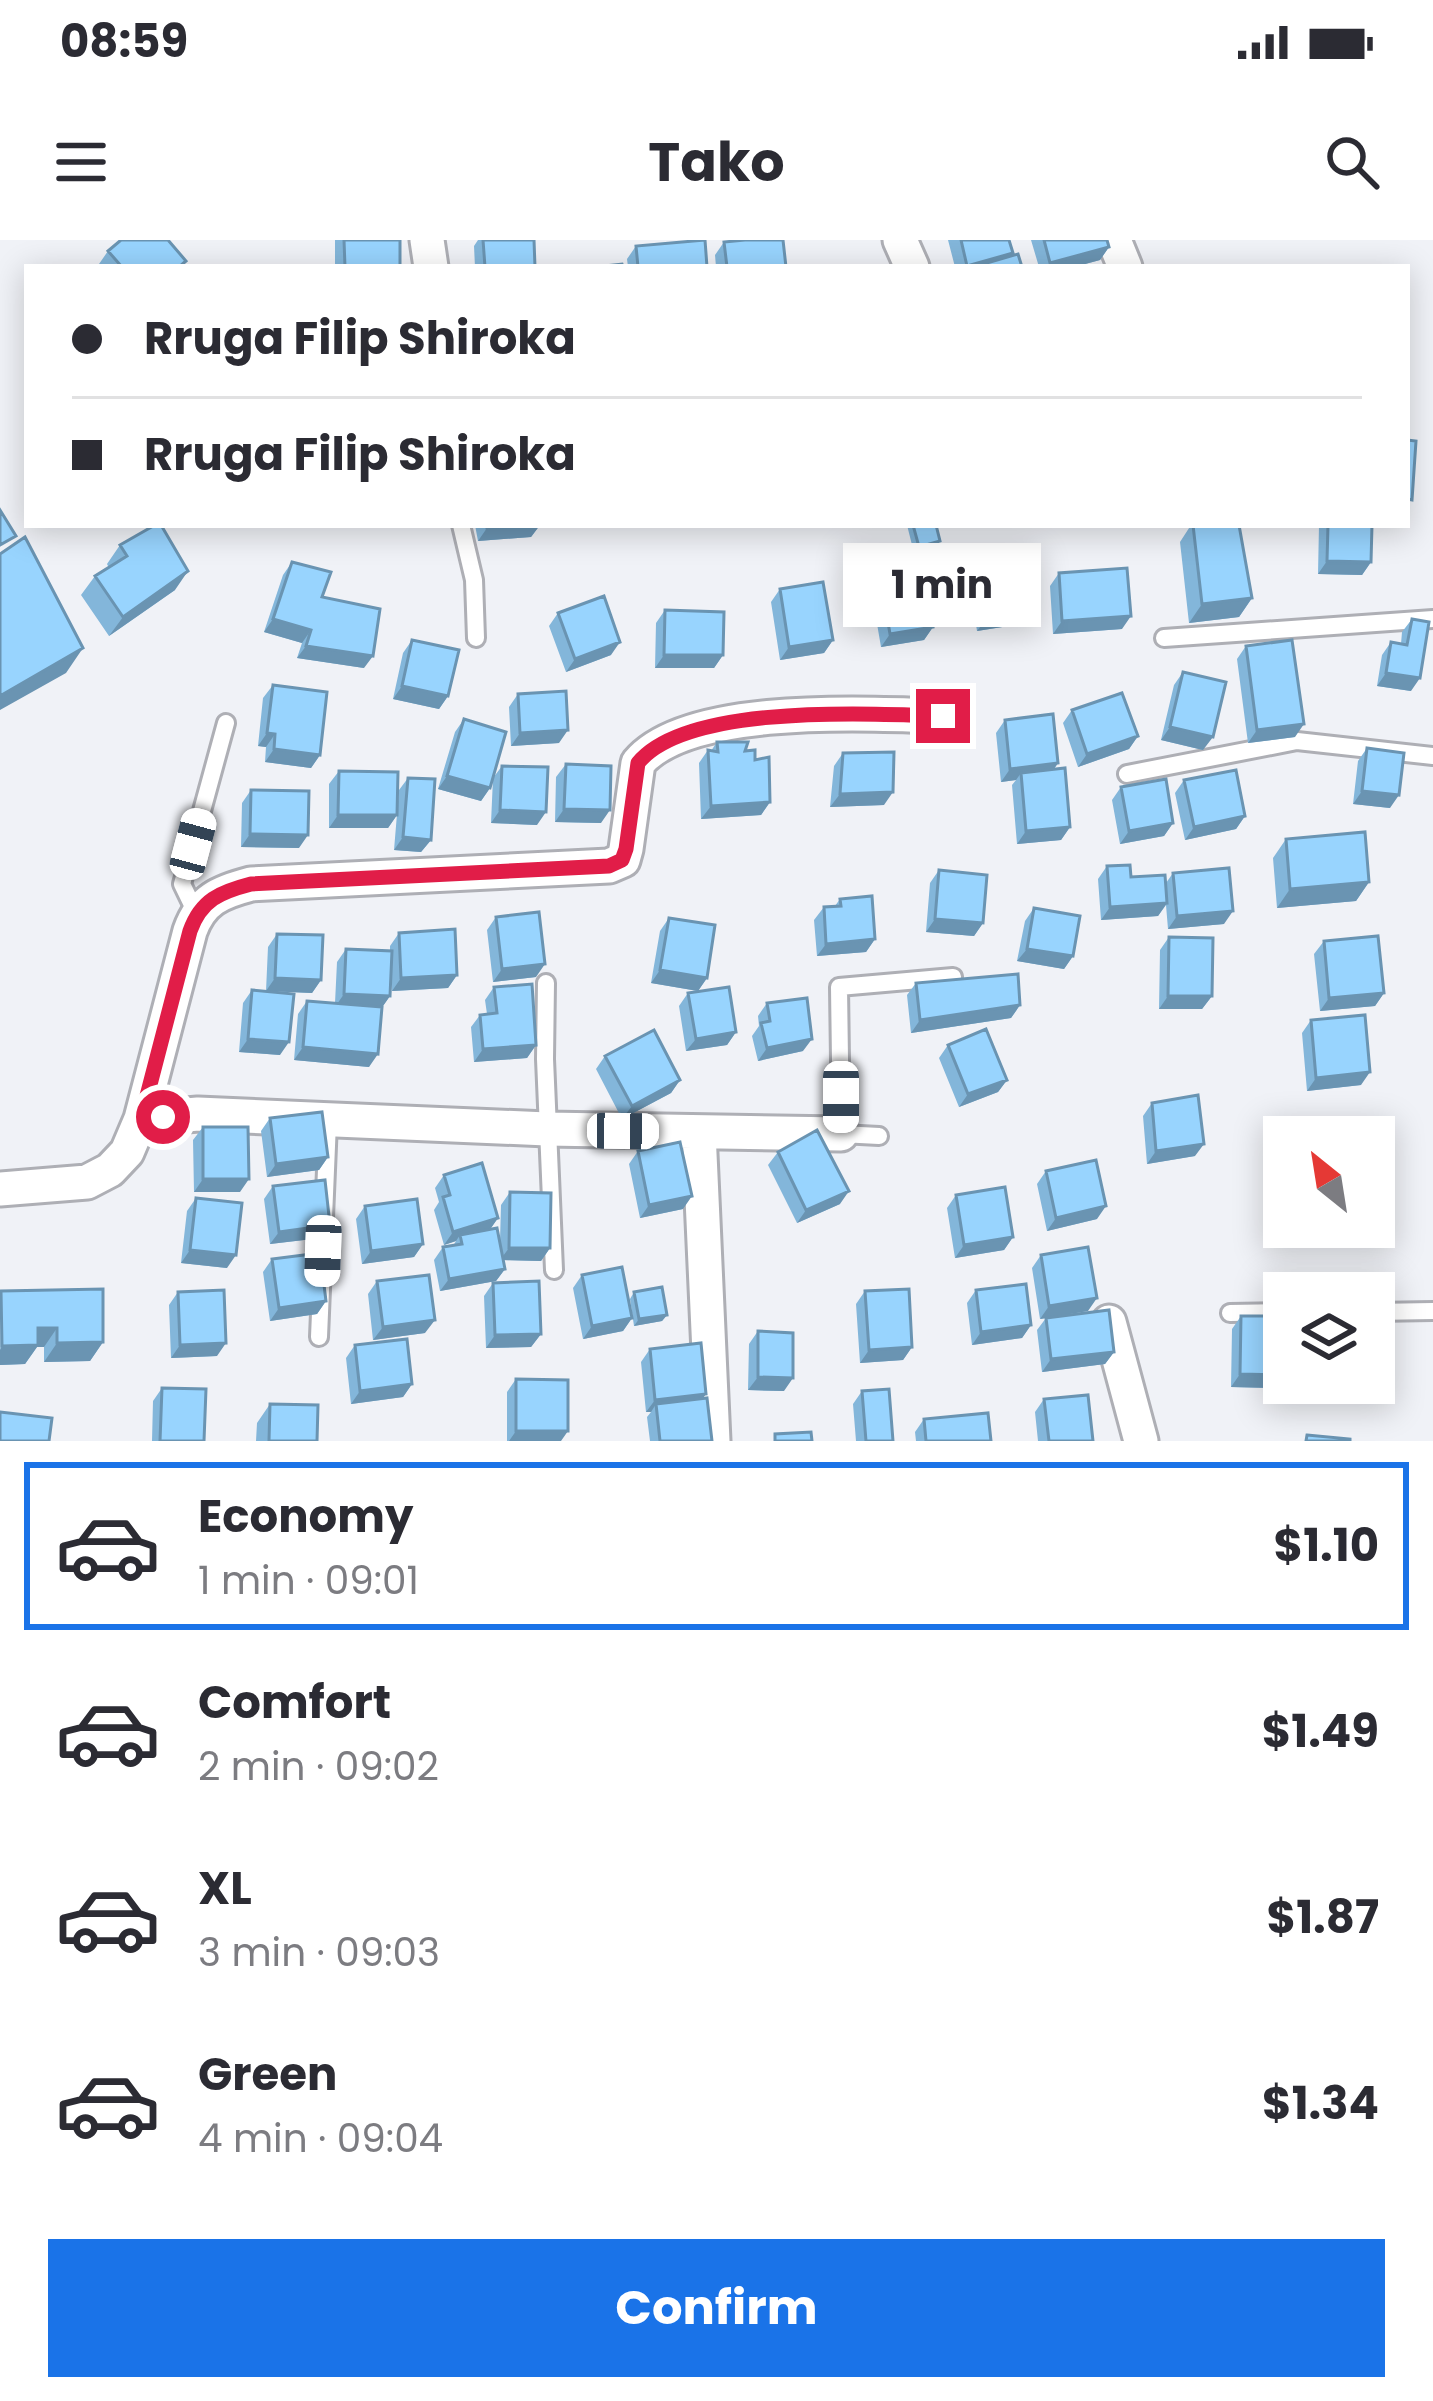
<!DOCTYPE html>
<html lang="en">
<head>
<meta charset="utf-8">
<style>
  body { margin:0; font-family:Poppins,sans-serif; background:#f2f2f3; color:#2b2b33; height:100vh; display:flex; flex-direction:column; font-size:45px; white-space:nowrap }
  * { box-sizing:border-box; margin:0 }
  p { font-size:39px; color:#7c7c81 }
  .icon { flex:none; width:66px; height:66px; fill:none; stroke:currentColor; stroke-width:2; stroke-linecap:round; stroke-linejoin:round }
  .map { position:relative; height:1201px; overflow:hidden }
  .drawer { display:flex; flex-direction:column; background:#fff; flex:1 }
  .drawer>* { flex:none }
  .top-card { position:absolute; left:24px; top:24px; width:1386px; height:264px; border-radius:0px; box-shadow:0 6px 30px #0003; display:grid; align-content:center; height:264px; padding:0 48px; background:#fff }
  .needle { width:78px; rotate:330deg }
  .controls { position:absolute; left:1263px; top:876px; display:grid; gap:24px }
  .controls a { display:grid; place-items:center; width:132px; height:132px; border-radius:0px; background:#fff; box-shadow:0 6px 30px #0003; font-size:60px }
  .end { position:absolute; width:54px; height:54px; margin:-27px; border:15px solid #e11d48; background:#fff; box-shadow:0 0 0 6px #fff }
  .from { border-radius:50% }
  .bubble { position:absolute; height:84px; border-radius:0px; background:#fff; box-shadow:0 6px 30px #0003; font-size:39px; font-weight:700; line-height:84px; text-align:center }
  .car { position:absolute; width:36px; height:72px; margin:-36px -18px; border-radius:15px; box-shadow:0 0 9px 3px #0007; background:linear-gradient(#fff 24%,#345 0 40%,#fff 0 76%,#345 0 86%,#fff 0) }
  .top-card b { display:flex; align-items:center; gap:42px; height:114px; font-size:45px }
  .top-card b+b { border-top:3px solid #e1e1e2 }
  .top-card i { width:30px; height:30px; background:#2b2b33 }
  ul { padding:21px 0 0; list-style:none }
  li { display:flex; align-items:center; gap:36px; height:168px; margin:0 24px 18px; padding:0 24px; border:6px solid transparent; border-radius:0px }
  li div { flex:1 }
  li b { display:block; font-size:45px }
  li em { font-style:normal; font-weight:700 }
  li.selected { border-color:#1a73e8 }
  li>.icon { width:108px; height:108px; stroke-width:1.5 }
  .primary-button { display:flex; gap:24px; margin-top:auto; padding:24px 48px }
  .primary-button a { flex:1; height:138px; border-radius:0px; background:#1a73e8; color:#fff; font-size:48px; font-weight:700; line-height:138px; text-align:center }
  .status { display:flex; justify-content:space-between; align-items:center; height:84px; padding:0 60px; background:#fff; direction:ltr }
  .status svg { height:33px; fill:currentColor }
  header { display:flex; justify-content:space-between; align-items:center; height:156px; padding:0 48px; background:#fff; font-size:54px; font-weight:700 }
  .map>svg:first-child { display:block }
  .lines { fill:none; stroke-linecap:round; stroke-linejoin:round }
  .service-casing { stroke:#aeafb5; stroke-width:22 }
  .minor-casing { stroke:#aeafb5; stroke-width:39 }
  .service { stroke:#fff; stroke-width:16 }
  .minor { stroke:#fff; stroke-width:33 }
  .wall { fill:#83b6da }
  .shaded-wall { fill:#6a94b2 }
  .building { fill:#98d4fe; stroke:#6a94b2; stroke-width:3 }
  .route { stroke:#e11d48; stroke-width:15 }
</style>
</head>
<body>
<div class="status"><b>08:59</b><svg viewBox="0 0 49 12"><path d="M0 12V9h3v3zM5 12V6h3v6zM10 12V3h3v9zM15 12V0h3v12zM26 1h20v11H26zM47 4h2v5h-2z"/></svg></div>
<header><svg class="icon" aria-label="menu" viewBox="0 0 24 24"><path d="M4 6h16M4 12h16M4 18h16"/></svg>Tako<svg class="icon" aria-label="search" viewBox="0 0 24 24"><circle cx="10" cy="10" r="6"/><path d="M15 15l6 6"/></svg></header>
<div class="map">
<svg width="1433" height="1201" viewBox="0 0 1433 1201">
  <rect width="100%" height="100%" fill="#f0f2f7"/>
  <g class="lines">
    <g class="service-casing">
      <path id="service" d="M461,285L474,340L476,398
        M1164,398L1433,379
        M1127,534L1297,501L1433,516
        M196,673L182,644L226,483
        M546,743L545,819L554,1030
        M879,896L841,894L839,747L953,737
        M1374,1072L1433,1071
        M1230,1073L1284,1072
        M319,1097L328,882"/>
    </g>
    <g class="minor-casing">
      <path id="minor" d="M427,0L431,27
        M900,0L912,27
        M1114,0L1125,27
        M141,879L198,874L547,889L841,894
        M699,892L713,1201
        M0,949L87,942L110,930L127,912L141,879L190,691C201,660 220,652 251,644L609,626L623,620L626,609L638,523C688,463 870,474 943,476
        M1109,1082L1141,1201"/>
    </g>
    <use href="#service" class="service"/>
    <use href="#minor" class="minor"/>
  </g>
  <path class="wall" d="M335,0H400V27H335Z
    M478,0H534L535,27H475L474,6Z
    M948,0H1009L1011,17L1022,27H955Z
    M1031,0H1107L1109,7L1100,20L1074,27H1039Z
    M724,2L786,27H716L715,15Z
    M636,6L707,27H628L627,19Z
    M108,11L186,21L182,27H102L99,24Z
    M475,285H540L531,297L478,301Z
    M907,285H936L940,301L935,308L914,313Z
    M1191,285H1239L1252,358L1239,377L1189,383L1180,302Z
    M1319,285H1372L1371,322L1362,335L1318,334Z
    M120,305L175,350L109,396L81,355L95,336L109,328L107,324Z
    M977,320L1030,371L1021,384L977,391L968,333Z
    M292,322L322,357L364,428L297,418L302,403L264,392L283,335Z
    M1059,333L1122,389L1053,394L1050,346Z
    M880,336L933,387L924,400L881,407L871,349Z
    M780,349L833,400L824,413L780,420L771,362Z
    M665,370L723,415L714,428H655L656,383Z
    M558,373L611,415L566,432L549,386Z
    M1412,379L1411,451L1377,446L1382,415L1391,402L1401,404L1402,392Z
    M412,400L448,456L439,469L393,459L403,413Z
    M1246,406L1295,497L1248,503L1237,419Z
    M1183,432L1203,510L1161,500L1174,445Z
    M273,445L320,515L311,528L265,522L266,507L258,506L263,458Z
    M518,454L559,503L511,506L509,467Z
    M1072,470L1138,496L1129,509L1078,527L1063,483Z
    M464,479L490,548L481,561L438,549L455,492Z
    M1005,480L1058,523L1054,529L1070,587L1061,600L1017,604L1012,545L1016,540L1001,542L996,493Z
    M717,502L745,511L770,562L761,575L701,579L699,523L708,510L711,511Z
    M1367,508L1390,568L1353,564L1358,521Z
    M843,513L884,565L830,567L834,526Z
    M566,524L601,583L555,582L556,537Z
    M502,526L537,585L491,583L493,538Z
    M339,531L397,575L388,588H329V544Z
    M408,538L431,600L421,612L394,610L399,550Z
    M1184,540L1245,576L1236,589L1185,600L1175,553Z
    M1121,547L1173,583L1164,596L1120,604L1112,560Z
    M251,550L299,608L241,607L242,563Z
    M1286,599L1369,642L1356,661L1277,668L1273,618Z
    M1107,626L1131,637L1166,643L1173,633L1224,684L1168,689L1166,665L1158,676L1101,680L1098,639Z
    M939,630L983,683L974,696L926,692L930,643Z
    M840,659L875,699L866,712L817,716L814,680L824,667L835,666Z
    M1034,668L1073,716L1064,729L1017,721L1025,681Z
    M496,677L536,737L493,742L487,690Z
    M669,678L707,738L698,751L651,743L660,691Z
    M399,693L457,735L448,748L392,751L391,731L390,756L382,767L369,827L294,820L298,774L307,761L335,763L337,722L346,709L390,711V706Z
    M277,694L321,740L312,753L268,751L280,815L239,812L243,763L252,750L266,751L268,707Z
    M1169,697L1212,756L1202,769H1159L1160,710Z
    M1324,701L1384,753L1375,766L1320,771L1314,714Z
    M916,743L1020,765L1011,778L911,793L907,755Z
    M494,747L536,805L527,818L474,822L471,787L480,775L487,774L485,760Z
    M688,753L736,792L727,805L686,811L679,766Z
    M767,763L803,811L758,821L752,796L759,786L758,776Z
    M1311,780L1361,845L1307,851L1302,793Z
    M948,805L1007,840L998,852L959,867L939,818Z
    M605,816L680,840L671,853L622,879L596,829Z
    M1152,863L1195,916L1147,924L1143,876Z
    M270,878L328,917L319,930L267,937L261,891Z
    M203,887L240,952H194L193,900Z
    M638,911L683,969L640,978L629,924Z
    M778,912L840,964L797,983L768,925Z
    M1046,931L1097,979L1047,991L1037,944Z
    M444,935L498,978L490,989L500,1001L501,965L510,952L550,1008L541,1021L504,1020L505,1029L496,1041L440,1051L434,1020L443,1007L453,1006L456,1001L444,1005L434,970L439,962L435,948Z
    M273,946L330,985L321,998L270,1004L264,959Z
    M956,955L1013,997L1004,1010L955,1018L947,968Z
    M196,958L227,1028L181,1023L187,971Z
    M365,966L423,1004L414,1017L362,1024L356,979Z
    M1041,1015L1088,1071L1050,1077L1114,1112L1105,1124L1042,1132L1037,1090L1046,1078L1040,1079L1032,1028Z
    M272,1019L326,1061L317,1074L270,1081L263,1032Z
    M582,1035L632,1078L623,1091L583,1099L573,1048Z
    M377,1041L425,1093L373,1100L368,1054Z
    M493,1043L541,1094L531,1107L486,1108L484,1056Z
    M976,1050L1031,1085L1022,1098L972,1105L967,1063Z
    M1,1051L103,1102L90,1121L44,1122V1107H37L25,1124L0,1125Z
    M865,1051L912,1107L903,1120L860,1123L856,1064Z
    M178,1052L217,1116L171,1118L169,1065Z
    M634,1052L667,1075L662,1081L634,1086L630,1059Z
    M1241,1076L1274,1148L1231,1147L1232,1089Z
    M758,1091L784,1151L748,1150L749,1104Z
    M355,1105L412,1144L403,1157L351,1164L346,1118Z
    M650,1109L702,1159L712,1201H650L647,1177L651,1172H646L641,1122Z
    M516,1139L561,1201H507V1152Z
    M162,1148L204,1201H152L153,1161Z
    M862,1151L893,1201H856L853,1164Z
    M1044,1159L1093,1201H1038L1035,1172Z
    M270,1164L317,1201H256L257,1183Z
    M924,1179L991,1201H916L915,1192Z"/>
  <path class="shaded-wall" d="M1109,7L1100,20L1074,27H1047L1050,23Z
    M395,285H438L436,288Z
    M540,285L531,297L478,301L487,288Z
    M940,301L935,308L914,313L919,307Z
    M1327,321L1371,322L1362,335L1318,334Z
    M188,331L175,350L109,396L123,377Z
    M1252,358L1239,377L1189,383L1202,364Z
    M1030,371L1021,384L977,391L987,378Z
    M1131,376L1122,389L1053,394L1062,381Z
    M273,379L311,390L302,403L264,392Z
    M933,387L924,400L881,407L890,394Z
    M833,400L824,413L780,420L789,407Z
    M620,402L611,415L566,432L575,419Z
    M306,406L373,416L364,428L297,418Z
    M83,408L66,433L0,470V456Z
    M664,415H723L714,428H655Z
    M1386,433L1420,438L1411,451L1377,446Z
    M402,446L448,456L439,469L393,459Z
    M1304,484L1295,497L1248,503L1257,490Z
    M1170,487L1213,497L1203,510L1161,500Z
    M568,490L559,503L511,506L520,493Z
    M267,493L275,494L266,507L258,506Z
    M1138,496L1129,509L1078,527L1087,514Z
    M274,509L320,515L311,528L265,522Z
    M1058,523L1049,536L1021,533L1016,540L1001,542L1010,529Z
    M447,536L490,548L481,561L438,549Z
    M1362,551L1399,555L1390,568L1353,564Z
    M893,552L884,565L830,567L840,554Z
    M770,562L761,575L701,579L711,566Z
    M564,569L610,570L601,583L555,582Z
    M500,570L546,572L537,585L491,583Z
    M338,575H397L388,588H329Z
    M1245,576L1236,589L1185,600L1194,587Z
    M1173,583L1164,596L1120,604L1129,591Z
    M1070,587L1061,600L1017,604L1026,591Z
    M250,594L308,595L299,608L241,607Z
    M403,597L431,600L421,612L394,610Z
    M1369,642L1356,661L1277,668L1290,649Z
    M1167,663L1158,676L1101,680L1110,667Z
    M1233,671L1224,684L1168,689L1177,676Z
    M935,679L983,683L974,696L926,692Z
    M875,699L866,712L817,716L826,704Z
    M1027,709L1073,716L1064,729L1017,721Z
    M545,724L536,737L493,742L502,729Z
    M660,730L707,738L698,751L651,743Z
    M457,735L448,748L392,751L401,738Z
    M275,738L321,740L312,753L266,751Z
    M1384,753L1375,766L1320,771L1329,758Z
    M344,754L390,756L381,769L335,767Z
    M1168,756H1212L1202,769H1159Z
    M1020,765L1011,778L911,793L920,780Z
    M736,792L727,805L686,811L696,799Z
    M248,799L289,802L280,815L239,812Z
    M812,799L803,811L758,821L767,808Z
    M536,805L527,818L474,822L483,809Z
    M303,807L378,814L369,827L294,820Z
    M1370,832L1361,845L1307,851L1316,838Z
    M680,840L671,853L622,879L632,866Z
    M1007,840L998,852L959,867L968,854Z
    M1204,904L1195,916L1147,924L1156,911Z
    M328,917L319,930L267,937L276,924Z
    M203,939H249L240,952H194Z
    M849,951L840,964L797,983L806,970Z
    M692,956L683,969L640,978L649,965Z
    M1106,966L1097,979L1047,991L1056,978Z
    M498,978L489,991L460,995L456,1001L444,1005L453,992Z
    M330,985L321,998L270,1004L279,992Z
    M1013,997L1004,1010L955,1018L964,1005Z
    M423,1004L414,1017L362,1024L371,1011Z
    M509,1008H550L541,1021L500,1020Z
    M190,1010L236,1015L227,1028L181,1023Z
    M505,1029L496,1041L440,1051L449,1039Z
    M1097,1058L1088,1071L1040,1079L1049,1066Z
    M326,1061L317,1074L270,1081L279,1068Z
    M667,1075L662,1081L634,1086L639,1079Z
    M632,1078L623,1091L583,1099L592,1086Z
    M435,1080L425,1093L373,1100L383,1087Z
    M1031,1085L1022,1098L972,1105L981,1092Z
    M38,1088H57L44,1107H37L25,1124L0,1125V1110L2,1106Z
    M541,1094L531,1107L486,1108L495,1095Z
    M103,1102L90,1121L44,1122L57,1103Z
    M226,1103L217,1116L171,1118L180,1105Z
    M912,1107L903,1120L860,1123L869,1110Z
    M1114,1112L1105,1124L1042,1132L1051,1119Z
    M1240,1134L1284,1135L1274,1148L1231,1147Z
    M758,1137L793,1138L784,1151L748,1150Z
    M412,1144L403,1157L351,1164L360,1151Z
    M706,1154L697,1167L656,1164L651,1172H646L655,1160Z
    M516,1191H568L561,1201H509Z"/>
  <path class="building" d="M121,0H168L186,21L179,27H122L108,11Z
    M344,0H400V27H345Z
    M483,0H534L535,27H485Z
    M705,0L707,27H638L636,6Z
    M745,0H783L786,27H727L724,2Z
    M961,0H1009L1013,13L967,26Z
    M1044,0H1107L1109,7L1050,23Z
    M1018,14L1022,27H973Z
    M622,24L623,27H595Z
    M1407,200L1416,201L1412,260L1407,259Z
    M0,270L16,296L0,305Z
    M155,285H161L188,331L123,377L95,336L127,316L120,305Z
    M487,285H528L487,288Z
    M913,285H936L940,301L919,307Z
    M1193,285H1239L1252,358L1202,364Z
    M1328,285H1372L1371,322L1327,321Z
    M25,297L83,408L0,456V314Z
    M1020,314L1030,371L987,378L977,320Z
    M292,322L331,332L322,357L380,369L373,416L306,406L311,390L273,379Z
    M1127,328L1131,376L1062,381L1059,333Z
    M924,329L933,387L890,394L880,336Z
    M823,342L833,400L789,407L780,349Z
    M604,356L620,402L575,419L558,373Z
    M665,370L724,372L723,415H664Z
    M1412,379L1429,382L1420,438L1386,433L1391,402L1407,405Z
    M412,400L459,410L448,456L402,446Z
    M1292,400L1304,484L1257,490L1246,406Z
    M1183,432L1226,442L1213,497L1170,487Z
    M273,445L327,452L320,515L274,509L275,494L267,493Z
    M566,451L568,490L520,493L518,454Z
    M1122,453L1138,496L1087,514L1072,470Z
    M1053,474L1058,523L1010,529L1005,480Z
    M464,479L506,492L490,548L447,536Z
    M717,502H748L745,511L755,510V520L769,517L770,562L711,566L708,510L718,512Z
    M1367,508L1404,513L1399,555L1362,551Z
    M894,512L893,552L840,554L843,513Z
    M566,524L611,526L610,570L564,569Z
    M502,526L548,527L546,572L500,570Z
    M1065,528L1070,587L1026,591L1021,533Z
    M1236,530L1245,576L1194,587L1184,540Z
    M339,531L398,532L397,575H338Z
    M408,538L435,539L431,600L403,597Z
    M1166,539L1173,583L1129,591L1121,547Z
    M251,550L309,551L308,595L250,594Z
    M1365,592L1369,642L1290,649L1286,599Z
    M1130,625L1131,637L1165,635L1167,663L1110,667L1107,626Z
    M1229,628L1233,671L1177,676L1173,633Z
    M939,630L987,635L983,683L935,679Z
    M872,656L875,699L826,704L824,667L841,666L840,659Z
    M1034,668L1080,676L1073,716L1027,709Z
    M539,672L545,724L502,729L496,677Z
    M669,678L715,685L707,738L660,730Z
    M455,689L457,735L401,738L399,693Z
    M277,694L323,695L321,740L275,738Z
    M1378,696L1384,753L1329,758L1324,701Z
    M1169,697L1213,698L1212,756H1168Z
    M346,709L392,711L390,756L344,754Z
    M1018,734L1020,765L920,780L916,743Z
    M532,744L536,805L483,809L480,775L497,773L494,747Z
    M729,747L736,792L696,799L688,753Z
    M252,750L294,754L289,802L248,799Z
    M807,758L812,799L767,808L761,783L770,781L767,763Z
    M307,761L382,767L378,814L303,807Z
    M1365,775L1370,832L1316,838L1311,780Z
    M986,789L1007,840L968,854L948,805Z
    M654,790L680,840L632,866L605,816Z
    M1198,855L1204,904L1156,911L1152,863Z
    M322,872L328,917L276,924L270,878Z
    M203,887H248L249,939H203Z
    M817,890L849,951L806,970L778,912Z
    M1350,891L1351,897H1311L1310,894Z
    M680,902L692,956L649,965L638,911Z
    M1096,920L1106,966L1056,978L1046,931Z
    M482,923L498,978L453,992L443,957L450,955L444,935Z
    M325,940L330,985L279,992L273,946Z
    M1005,947L1013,997L964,1005L956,955Z
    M510,952L551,953L550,1008H509Z
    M196,958L242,963L236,1015L190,1010Z
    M417,959L423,1004L371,1011L365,966Z
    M497,988L505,1029L449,1039L443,1007L462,1004L460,995Z
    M1088,1007L1097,1058L1049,1066L1041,1015Z
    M320,1013L326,1061L279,1068L272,1019Z
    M622,1027L632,1078L592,1086L582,1035Z
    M429,1035L435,1080L383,1087L377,1041Z
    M539,1041L541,1094L495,1095L493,1043Z
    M1026,1044L1031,1085L981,1092L976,1050Z
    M662,1047L667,1075L639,1079L634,1052Z
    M103,1049V1102L57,1103V1088H38V1105L2,1106L1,1051Z
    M909,1049L912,1107L869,1110L865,1051Z
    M224,1050L226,1103L180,1105L178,1052Z
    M1109,1070L1114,1112L1051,1119L1046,1078Z
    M1241,1076H1284V1135L1240,1134Z
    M758,1091L793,1093V1138L758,1137Z
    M407,1099L412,1144L360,1151L355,1105Z
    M701,1103L706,1154L655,1160L650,1109Z
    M516,1139L568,1140V1191H516Z
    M162,1148L206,1149L204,1201H160Z
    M889,1149L893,1201H866L862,1151Z
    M1088,1155L1093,1201H1049L1044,1159Z
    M707,1158L712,1201H660L656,1164Z
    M270,1164L318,1165L317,1201H269Z
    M0,1172L52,1178L49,1201H0Z
    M988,1173L991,1201H926L924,1179Z
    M811,1192L812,1201H775V1194Z
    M1307,1195L1350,1199V1201H1306Z"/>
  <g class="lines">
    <path class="route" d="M163,877L141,879L190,691C201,660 220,652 251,644L609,626L622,620L626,609L638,523C687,463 871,474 943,476"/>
  </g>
</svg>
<div class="controls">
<a><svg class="needle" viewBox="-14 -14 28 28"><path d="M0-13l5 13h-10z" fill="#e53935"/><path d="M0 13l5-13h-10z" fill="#7c7c81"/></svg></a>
<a><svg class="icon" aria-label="layers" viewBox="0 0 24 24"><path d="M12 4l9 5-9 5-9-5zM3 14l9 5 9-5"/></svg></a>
</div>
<i class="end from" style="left:163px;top:877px"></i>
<i class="end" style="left:943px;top:476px"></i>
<div class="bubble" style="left:843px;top:303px;width:198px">1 min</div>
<i class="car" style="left:193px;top:604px;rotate:15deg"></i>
<i class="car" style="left:841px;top:857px;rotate:180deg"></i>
<i class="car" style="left:623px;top:891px;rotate:91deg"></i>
<i class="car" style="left:323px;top:1011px;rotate:182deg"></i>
<div class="top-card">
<b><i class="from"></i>Rruga Filip Shiroka</b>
<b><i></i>Rruga Filip Shiroka</b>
</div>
</div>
<section class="drawer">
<ul>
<li class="selected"><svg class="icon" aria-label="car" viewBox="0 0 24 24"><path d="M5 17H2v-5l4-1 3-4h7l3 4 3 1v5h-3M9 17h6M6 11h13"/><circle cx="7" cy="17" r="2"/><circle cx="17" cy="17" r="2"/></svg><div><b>Economy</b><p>1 min · 09:01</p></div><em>$1.10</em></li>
<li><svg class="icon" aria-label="car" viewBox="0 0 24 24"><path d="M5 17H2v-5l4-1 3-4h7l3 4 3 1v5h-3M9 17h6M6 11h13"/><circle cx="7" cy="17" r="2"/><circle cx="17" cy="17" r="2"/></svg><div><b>Comfort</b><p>2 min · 09:02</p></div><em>$1.49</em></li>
<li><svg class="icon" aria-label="car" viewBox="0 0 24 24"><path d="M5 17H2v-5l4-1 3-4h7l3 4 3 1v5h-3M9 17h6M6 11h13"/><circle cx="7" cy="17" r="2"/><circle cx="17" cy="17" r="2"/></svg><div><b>XL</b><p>3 min · 09:03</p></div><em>$1.87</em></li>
<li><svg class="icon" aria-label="car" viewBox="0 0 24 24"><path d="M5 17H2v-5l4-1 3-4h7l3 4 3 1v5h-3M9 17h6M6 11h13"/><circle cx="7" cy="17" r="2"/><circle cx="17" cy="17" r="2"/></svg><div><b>Green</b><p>4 min · 09:04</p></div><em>$1.34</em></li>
</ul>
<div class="primary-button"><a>Confirm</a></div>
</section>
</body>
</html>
